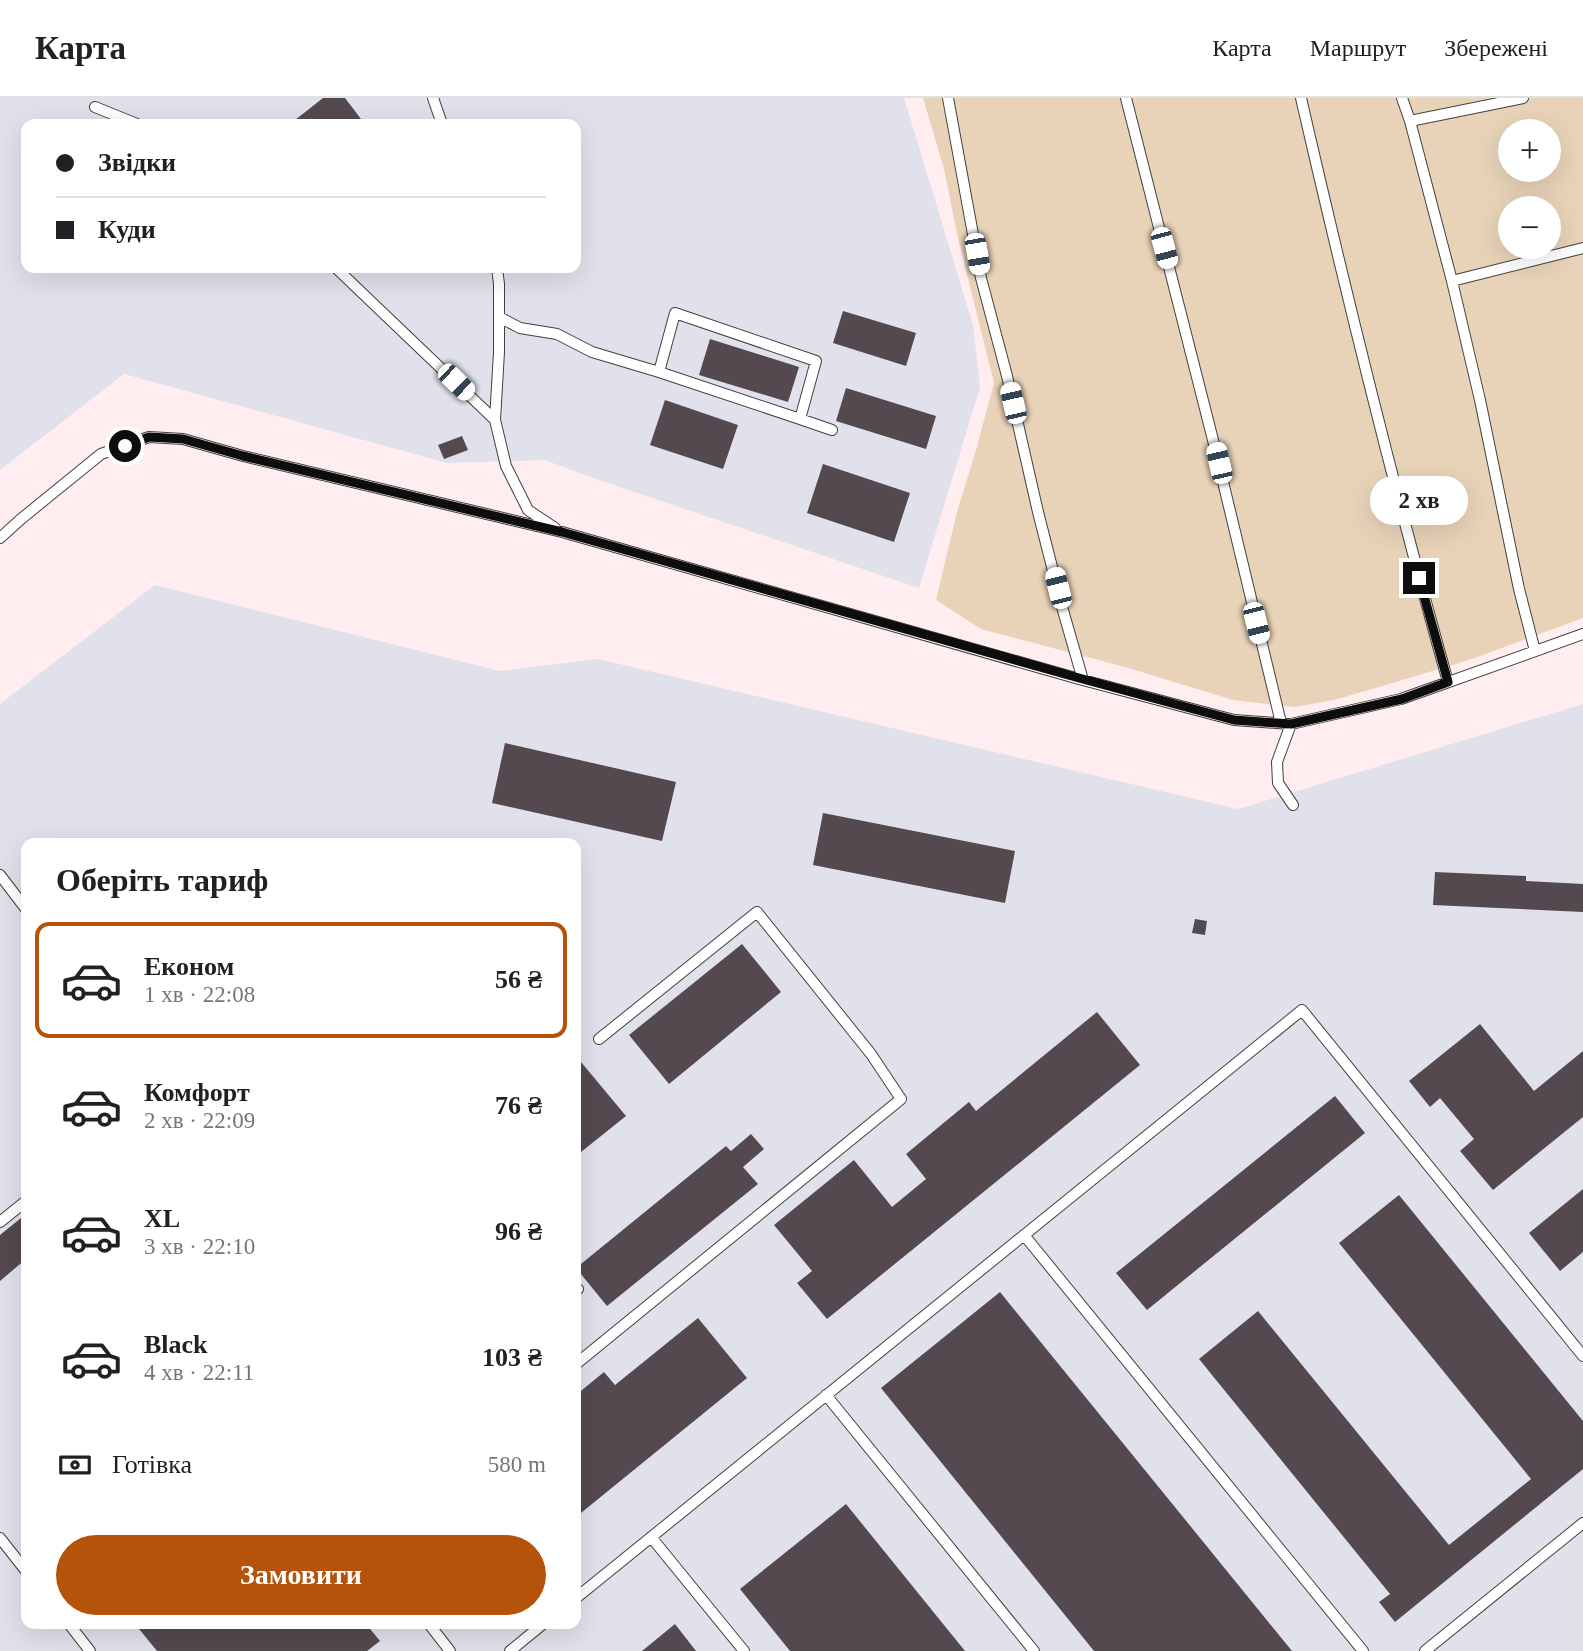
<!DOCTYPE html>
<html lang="uk">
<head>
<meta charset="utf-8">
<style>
  body { margin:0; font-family:"Times New Roman",serif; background:#f2f2f2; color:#202124; height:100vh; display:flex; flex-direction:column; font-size:26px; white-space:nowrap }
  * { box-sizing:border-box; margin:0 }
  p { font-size:23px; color:#757577 }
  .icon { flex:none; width:38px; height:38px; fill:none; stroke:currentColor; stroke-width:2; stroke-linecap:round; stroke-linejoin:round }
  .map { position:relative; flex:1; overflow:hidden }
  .panel { position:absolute; left:21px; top:740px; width:560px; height:791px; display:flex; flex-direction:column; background:#fff; border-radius:14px; box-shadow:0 7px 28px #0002 }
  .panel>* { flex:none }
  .guide { position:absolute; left:21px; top:21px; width:560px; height:154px; border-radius:14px; box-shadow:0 7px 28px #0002; display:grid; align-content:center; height:154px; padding:0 35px; background:#fff }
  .fabs { position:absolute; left:1498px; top:21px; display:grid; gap:14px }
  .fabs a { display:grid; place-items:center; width:63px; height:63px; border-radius:50%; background:#fff; box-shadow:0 7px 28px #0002; font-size:35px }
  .end { position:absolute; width:32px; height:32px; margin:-16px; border:9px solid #0d0d0d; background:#fff; box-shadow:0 0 0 4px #fff }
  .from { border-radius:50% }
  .bubble { position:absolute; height:49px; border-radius:24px; background:#fff; box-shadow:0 7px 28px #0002; font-size:23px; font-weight:700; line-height:49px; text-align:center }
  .car { position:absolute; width:21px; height:42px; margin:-21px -10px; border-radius:9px; box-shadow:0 0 5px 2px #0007; background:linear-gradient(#fff 24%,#345 0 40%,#fff 0 76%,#345 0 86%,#fff 0) }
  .guide b { display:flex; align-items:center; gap:24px; height:66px; font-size:26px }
  .guide b+b { border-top:2px solid #e0e0e0 }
  .guide i { width:18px; height:18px; background:#202124 }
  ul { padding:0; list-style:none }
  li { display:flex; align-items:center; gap:21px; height:116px; margin:0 14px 10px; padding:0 21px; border:4px solid transparent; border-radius:14px }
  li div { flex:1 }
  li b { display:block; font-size:26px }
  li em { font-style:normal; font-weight:700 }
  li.active { border-color:#b45309 }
  li>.icon { width:63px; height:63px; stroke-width:1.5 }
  h2 { padding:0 35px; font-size:32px; line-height:84px }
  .pay { display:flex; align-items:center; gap:18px; height:77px; padding:0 35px; font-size:26px }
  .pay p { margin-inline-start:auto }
  .cta { display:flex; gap:14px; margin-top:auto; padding:14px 35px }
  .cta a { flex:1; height:80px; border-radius:42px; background:#b45309; color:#fff; font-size:28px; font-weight:700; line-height:80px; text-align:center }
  header { display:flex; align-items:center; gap:42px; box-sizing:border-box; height:98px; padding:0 35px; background:#fff; border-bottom:2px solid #e0e0e0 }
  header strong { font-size:33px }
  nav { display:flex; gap:38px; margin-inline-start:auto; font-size:24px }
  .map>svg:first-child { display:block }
  .industrial { fill:#e1e1ec; fill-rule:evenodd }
  .green { fill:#e8d3b8; fill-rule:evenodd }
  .building { fill:#554950 }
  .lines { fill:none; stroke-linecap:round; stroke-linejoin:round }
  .lane-casing { stroke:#404040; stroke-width:12 }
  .lane { stroke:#fff; stroke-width:10 }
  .route { stroke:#0d0d0d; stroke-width:9 }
</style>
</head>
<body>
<header>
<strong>Карта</strong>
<nav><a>Карта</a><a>Маршрут</a><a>Збережені</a></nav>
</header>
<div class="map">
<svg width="1583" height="1553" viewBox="0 0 1583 1553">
  <rect width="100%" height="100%" fill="#ffedef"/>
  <path class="industrial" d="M0,0H904L973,227L980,289L919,490L587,378L545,362L447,365L124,276L0,372ZM26,26H576V170H26Z
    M155,487L500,573L598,561L1238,711L1583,606V1553H0V606ZM26,746H576V1526H26Z"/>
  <path class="green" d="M923,0H1583V520L1472,561L1396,584L1334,602L1295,609L1233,602L1125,569L981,531L936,502L957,414L976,352L994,285L958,140L944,71ZM1510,33H1549V72H1510ZM1510,110H1549V149H1510Z"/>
  <path class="building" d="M323,0H345L361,21L354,26H290Z
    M843,213L916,235L906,268L833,245Z
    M710,241L799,269L788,304L699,277Z
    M846,290L936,318L926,351L836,323Z
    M665,302L738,327L723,371L650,347Z
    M462,338L468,352L444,361L438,347Z
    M823,366L910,395L894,444L807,415Z
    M505,645L676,684L662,743L492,705Z
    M823,715L1015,753L1005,805L813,767Z
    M1435,774L1526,778V783L1583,786V814L1433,807Z
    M1195,821L1207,823L1205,837L1192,835Z
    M742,846L781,894L669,986L629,937Z
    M1097,914L1140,967L827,1221L797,1185L812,1173L774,1127L854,1062L892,1109L926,1081L906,1056L969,1004L976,1013Z
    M1480,926L1534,993L1583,953V1019L1493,1092L1460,1053L1474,1041L1440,1000L1430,1009L1409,983Z
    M576,958L626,1018L576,1058Z
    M1335,998L1365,1035L1147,1212L1116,1175Z
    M751,1036L764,1051L743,1069L758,1086L607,1208L576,1170L726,1048L731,1053Z
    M1583,1091V1154L1560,1173L1529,1135Z
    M1399,1097L1583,1323V1371L1395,1524L1379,1504L1390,1496L1199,1261L1258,1213L1449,1447L1531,1381L1339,1145Z
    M26,1116V1161L0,1183V1137Z
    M1000,1194L1292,1553H1094L881,1290Z
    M698,1220L747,1280L576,1419V1297L604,1274L615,1287Z
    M846,1406L965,1553H790L740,1491Z
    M135,1526H366L380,1543L367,1553H157Z
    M675,1526L696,1553H642Z"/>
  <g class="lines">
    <g class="lane-casing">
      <path id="lane" d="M433,0L442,26
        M948,0L981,180L1007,278L1038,414L1064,516L1083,582
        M1126,0L1212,338L1281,625
        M1301,0C1346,196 1394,391 1448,584
        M1402,0L1410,23L1523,0
        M95,9L137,26
        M1410,23L1452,183L1583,150
        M336,170L495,322
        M497,170L499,186V254L495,322L506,368L528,412L555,430
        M1452,183L1480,302L1519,491L1535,553
        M499,219L520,230L557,236L592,254L659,274L675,215L816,263L800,321L832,332
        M659,274L800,321
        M0,440L21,421L101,356L149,339L183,341L243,358L562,434L1079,581L1234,622L1291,626L1401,601L1583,536
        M1291,626L1277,664L1278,685L1293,707
        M0,777L26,811
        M0,1124L26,1103
        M1024,1137L1363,1553
        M576,1192L578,1191
        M576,1266L901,1001L871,956L757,814L599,941
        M826,1297L1034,1553
        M651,1439L744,1553
        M0,1440L26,1473
        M576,1500L1302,912L1583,1258
        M69,1526L90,1553
        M429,1526L450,1553
        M510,1553L543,1526
        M1425,1553L1583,1425"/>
    </g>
    <use href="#lane" class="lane"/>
  </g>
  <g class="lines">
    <path class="route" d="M125,348L149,339L183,341L243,358L562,434L1079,580L1234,622L1291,626L1402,601L1448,584L1419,480"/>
  </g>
</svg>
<div class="fabs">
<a>+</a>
<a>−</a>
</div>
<i class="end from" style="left:125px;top:348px"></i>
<i class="end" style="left:1419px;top:480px"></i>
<div class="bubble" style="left:1370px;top:378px;width:98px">2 хв</div>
<i class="car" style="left:1164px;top:150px;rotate:165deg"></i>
<i class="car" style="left:977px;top:156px;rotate:170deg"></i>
<i class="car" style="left:456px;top:284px;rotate:134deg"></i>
<i class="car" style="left:1013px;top:305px;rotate:347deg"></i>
<i class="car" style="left:1219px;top:365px;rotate:347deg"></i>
<i class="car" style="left:1058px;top:490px;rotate:346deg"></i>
<i class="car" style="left:1256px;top:525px;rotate:166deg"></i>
<div class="guide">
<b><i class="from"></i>Звідки</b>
<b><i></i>Куди</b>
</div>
<section class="panel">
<h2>Оберіть тариф</h2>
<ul>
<li class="active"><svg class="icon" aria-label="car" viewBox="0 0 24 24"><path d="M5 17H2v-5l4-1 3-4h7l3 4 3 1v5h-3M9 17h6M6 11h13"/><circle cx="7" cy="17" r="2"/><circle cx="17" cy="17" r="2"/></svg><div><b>Економ</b><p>1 хв · 22:08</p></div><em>56 ₴</em></li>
<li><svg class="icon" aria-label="car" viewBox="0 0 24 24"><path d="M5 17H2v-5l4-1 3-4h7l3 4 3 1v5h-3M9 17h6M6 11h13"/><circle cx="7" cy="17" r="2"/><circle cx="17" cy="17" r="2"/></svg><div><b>Комфорт</b><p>2 хв · 22:09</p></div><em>76 ₴</em></li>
<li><svg class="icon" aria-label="car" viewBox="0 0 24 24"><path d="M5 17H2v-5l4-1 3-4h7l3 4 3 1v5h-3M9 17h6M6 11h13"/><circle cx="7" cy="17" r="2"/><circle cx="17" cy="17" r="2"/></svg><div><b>XL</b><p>3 хв · 22:10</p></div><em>96 ₴</em></li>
<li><svg class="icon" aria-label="car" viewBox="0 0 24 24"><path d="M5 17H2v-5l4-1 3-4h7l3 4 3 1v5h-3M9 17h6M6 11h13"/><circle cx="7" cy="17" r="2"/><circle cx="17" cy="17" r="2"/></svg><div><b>Black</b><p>4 хв · 22:11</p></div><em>103 ₴</em></li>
</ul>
<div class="pay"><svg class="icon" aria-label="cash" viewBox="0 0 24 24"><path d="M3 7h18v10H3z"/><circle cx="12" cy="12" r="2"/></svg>Готівка<p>580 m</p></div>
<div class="cta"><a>Замовити</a></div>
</section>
</div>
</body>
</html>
